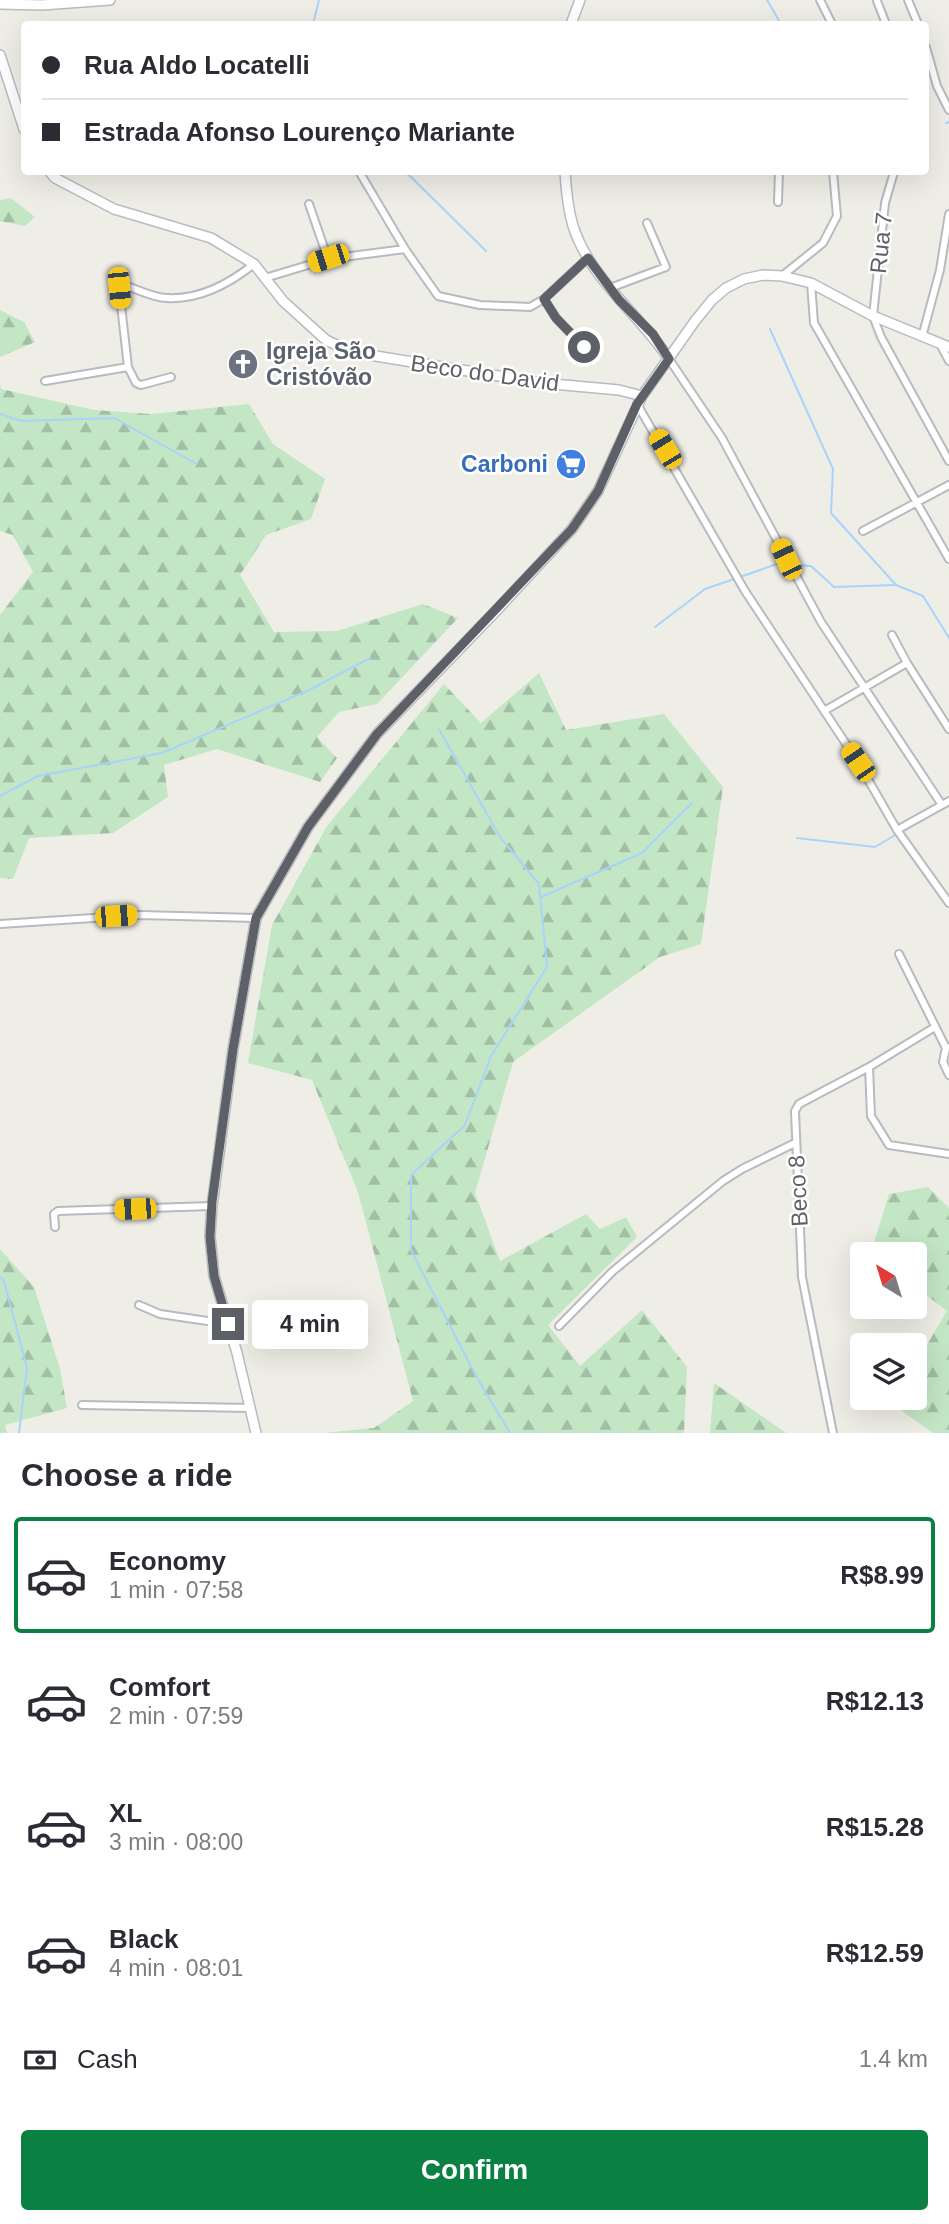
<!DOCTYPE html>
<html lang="en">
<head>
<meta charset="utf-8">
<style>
  body { margin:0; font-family:Arial,sans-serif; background:#f7f7f7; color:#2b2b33; height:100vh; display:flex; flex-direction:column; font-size:26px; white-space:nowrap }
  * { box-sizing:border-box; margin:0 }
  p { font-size:23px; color:#7c7c81 }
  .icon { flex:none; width:38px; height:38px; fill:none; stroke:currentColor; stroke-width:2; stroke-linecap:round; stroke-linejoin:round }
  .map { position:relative; height:1433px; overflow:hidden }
  .panel { display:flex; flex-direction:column; background:#fff; flex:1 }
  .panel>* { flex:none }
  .banner { position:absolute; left:21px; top:21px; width:908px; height:154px; border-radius:7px; box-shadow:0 7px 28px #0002; display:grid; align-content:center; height:154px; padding:0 21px; background:#fff }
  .needle { width:46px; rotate:322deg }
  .tools { position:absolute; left:850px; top:1242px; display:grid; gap:14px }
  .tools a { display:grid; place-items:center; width:77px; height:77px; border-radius:7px; background:#fff; box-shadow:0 7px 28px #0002; font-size:35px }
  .end { position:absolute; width:32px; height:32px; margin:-16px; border:9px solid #5d6066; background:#fff; box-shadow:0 0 0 4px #fff }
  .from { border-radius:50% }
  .bubble { position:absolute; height:49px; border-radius:7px; background:#fff; box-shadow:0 7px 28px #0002; font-size:23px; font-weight:700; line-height:49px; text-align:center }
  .car { position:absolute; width:21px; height:42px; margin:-21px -10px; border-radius:9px; box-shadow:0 0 5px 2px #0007; background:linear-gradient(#f5c518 24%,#345 0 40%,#f5c518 0 76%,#345 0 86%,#f5c518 0) }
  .banner b { display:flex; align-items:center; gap:24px; height:66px; font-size:26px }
  .banner b+b { border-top:2px solid #e1e1e2 }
  .banner i { width:18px; height:18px; background:#2b2b33 }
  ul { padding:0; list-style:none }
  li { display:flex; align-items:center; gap:21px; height:116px; margin:0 14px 10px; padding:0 7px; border:4px solid transparent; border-radius:7px }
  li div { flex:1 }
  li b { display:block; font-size:26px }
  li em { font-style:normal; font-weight:700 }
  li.on { border-color:#0b8043 }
  li>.icon { width:63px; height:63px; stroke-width:1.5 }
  h2 { padding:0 21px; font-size:32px; line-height:84px }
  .pay { display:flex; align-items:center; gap:18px; height:77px; padding:0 21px; font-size:26px }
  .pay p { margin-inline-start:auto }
  .cta { display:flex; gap:14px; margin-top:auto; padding:14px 21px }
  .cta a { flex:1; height:80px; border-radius:7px; background:#0b8043; color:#fff; font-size:28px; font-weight:700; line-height:80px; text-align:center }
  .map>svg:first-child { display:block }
  .forest { fill:url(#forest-firs) }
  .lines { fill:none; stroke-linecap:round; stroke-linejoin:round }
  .stream { stroke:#a8d3fd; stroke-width:2 }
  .street-casing { stroke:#b8babf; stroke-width:10 }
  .secondary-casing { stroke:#b9bbc1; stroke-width:12 }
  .street { stroke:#fff; stroke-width:6 }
  .secondary { stroke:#fff; stroke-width:9 }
  .route { stroke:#5d6066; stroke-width:9 }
  .labels { text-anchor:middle; stroke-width:5; stroke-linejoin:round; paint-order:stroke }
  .street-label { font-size:23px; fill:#5d6066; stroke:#fff }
  .worship-label { font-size:23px; font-weight:bold; fill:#5b616d; stroke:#fff; text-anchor:start }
  .shop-label { font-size:23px; font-weight:bold; fill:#366cbe; stroke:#fff; text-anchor:end }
</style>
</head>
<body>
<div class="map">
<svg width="949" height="1433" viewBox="0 0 949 1433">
  <defs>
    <pattern id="forest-firs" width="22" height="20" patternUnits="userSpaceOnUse" patternTransform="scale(1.75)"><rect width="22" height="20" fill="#c3e6c5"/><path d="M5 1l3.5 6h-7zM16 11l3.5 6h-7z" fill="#a2bea4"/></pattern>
  </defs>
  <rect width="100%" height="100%" fill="#efeee6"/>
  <path class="forest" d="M11,198L35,217L25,226L0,221V200Z
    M0,310L24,322L35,342L0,357Z
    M0,384L1,389L94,410L151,414L249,404L273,444L325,479L311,519L266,535L240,575L274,632L337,631L423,604L458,618L377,704L339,712L317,737L337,758L320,782L217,749L164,765L168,797L113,833L29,838L13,879L0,878V615L33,572L13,535L0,531Z
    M539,673L566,730L664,714L723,787L701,944L660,957L513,1062L475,1193L500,1261L586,1214L600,1229L626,1217L637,1237L548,1325L580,1366L642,1310L687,1367L684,1433H323L374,1428L413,1401L358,1192L312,1080L248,1063L272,925L327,826L444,684L481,723Z
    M928,1187L949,1208V1433H933L892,1404L896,1398H915V1365L947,1311L915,1286V1255H874L871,1252L889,1194Z
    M0,1249L34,1287L60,1369L67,1408L5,1425L7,1433H0Z
    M714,1383L786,1433H710Z"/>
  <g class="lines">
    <path class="stream" d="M767,0L781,24
      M313,24L319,0
      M946,123L949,122
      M403,172L410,176L486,251
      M770,329L833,469L831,513L896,585L923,596L949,638
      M0,414L22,421L114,418L195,463
      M793,565L811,566L834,587L895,585
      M740,577L777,564L788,565
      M655,627L705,589L734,579
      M439,729L500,837L539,884L547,967L491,1056L465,1125L411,1175V1250L476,1376L510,1433
      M0,796L38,776L162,753L309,690L370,658
      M902,832L943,808
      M797,838L875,847L897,834
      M541,897L642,853L692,803
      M0,1277L4,1281L27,1368L19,1433"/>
    <g class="street-casing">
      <path id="street" d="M820,0L832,24
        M908,0L918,24
        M877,1L886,24
        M926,47L937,86L949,110
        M894,172L885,203L873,316L881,337L949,461
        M360,173L405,249L438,296L480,305L530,307L544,299L588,258
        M778,202L779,172
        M309,204L328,259
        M782,276L823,243L837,216L833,172
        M265,278L328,259L405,249
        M811,283L814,323L949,559
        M610,288L666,267L647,223
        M544,299L556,318L584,347
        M922,337L940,270L949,214
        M940,344L949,361
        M669,359L722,438L821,622L942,805
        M171,377L141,385L136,383L128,367L119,288L124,285C137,289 153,298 167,298C200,300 229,284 254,264
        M45,381L128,367
        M637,404L745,591L858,762L897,830L949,903
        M863,531L949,485
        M892,635L907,663L949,729
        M824,711L907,663
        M897,830L949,801
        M0,924L140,915L256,918
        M899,954L946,1048L949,1047
        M946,1048L943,1062L949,1075
        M869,1067L871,1116L889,1145L949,1154
        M55,1227L54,1214L58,1211L212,1206
        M139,1305L160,1314L228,1324
        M559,1326L613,1271L723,1181L742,1169L795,1143
        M82,1405L251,1408
        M833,1433L802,1277L795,1111L799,1104L869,1067L935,1027"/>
    </g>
    <g class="secondary-casing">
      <path id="secondary" d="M0,4L42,5L110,0
        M571,24L580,0
        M0,55L24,129
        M50,172L55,178L114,209L211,238L254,264L283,301L326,340L351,352L542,383L619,390L642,396
        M565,172C566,189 568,209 573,226C590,279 639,314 669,359
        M256,1433L237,1353L214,1276L210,1236L212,1206L233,1049L256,918L308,827L377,734L495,612L572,529L598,491L642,396L695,321L712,300L726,288L744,279L763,275L782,276L811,283L873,316L949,347"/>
    </g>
    <use href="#street" class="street"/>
    <use href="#secondary" class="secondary"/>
  </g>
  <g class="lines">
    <path class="route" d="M228,1324L214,1276L210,1237L212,1202L233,1049L256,918L308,827L377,734L572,529L598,491L637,404L669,359L653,334L619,300L588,258L544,299L556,318L584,347"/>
  </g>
  <defs>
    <g id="church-disc" transform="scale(1.575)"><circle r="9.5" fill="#6b7280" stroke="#fff"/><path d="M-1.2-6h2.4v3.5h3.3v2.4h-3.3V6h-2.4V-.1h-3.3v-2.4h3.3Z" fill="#fff"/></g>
    <g id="supermarket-disc" transform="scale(1.575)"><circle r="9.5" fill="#3f7fe0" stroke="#fff"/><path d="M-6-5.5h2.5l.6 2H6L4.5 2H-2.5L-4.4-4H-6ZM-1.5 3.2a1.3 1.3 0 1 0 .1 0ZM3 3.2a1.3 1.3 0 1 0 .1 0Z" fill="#fff"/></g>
  </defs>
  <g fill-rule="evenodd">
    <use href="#church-disc" x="243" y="364"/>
    <use href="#supermarket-disc" x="571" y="464"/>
  </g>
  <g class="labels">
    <g class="street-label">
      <text transform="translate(881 243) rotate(-84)" y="8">Rua 7</text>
      <text transform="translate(485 373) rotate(8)" y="8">Beco do David</text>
      <text transform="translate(798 1191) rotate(-93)" y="8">Beco 8</text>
    </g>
    <g class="worship-label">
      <text x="266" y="359">Igreja São<tspan x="266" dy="26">Cristóvão</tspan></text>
    </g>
    <g class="shop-label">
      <text x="548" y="472">Carboni</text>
    </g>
  </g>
</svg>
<div class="tools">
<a><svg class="needle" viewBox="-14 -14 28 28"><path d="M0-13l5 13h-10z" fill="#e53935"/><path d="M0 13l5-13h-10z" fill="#7c7c81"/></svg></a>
<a><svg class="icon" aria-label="layers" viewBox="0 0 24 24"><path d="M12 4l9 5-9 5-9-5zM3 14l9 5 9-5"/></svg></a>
</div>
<i class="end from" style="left:584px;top:347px"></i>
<i class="end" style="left:228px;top:1324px"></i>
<div class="bubble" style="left:252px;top:1300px;width:116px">4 min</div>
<i class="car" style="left:328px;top:258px;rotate:252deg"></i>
<i class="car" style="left:119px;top:288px;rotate:175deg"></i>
<i class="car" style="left:665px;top:449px;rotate:329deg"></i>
<i class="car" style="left:786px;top:559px;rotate:335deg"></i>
<i class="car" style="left:858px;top:762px;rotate:326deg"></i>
<i class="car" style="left:116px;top:916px;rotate:86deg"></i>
<i class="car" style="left:135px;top:1209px;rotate:268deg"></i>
<div class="banner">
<b><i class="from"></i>Rua Aldo Locatelli</b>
<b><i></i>Estrada Afonso Lourenço Mariante</b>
</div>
</div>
<section class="panel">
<h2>Choose a ride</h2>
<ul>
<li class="on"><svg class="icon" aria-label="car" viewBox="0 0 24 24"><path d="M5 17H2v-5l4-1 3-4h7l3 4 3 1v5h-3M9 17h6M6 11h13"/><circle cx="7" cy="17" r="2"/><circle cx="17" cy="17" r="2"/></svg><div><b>Economy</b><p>1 min · 07:58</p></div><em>R$8.99</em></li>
<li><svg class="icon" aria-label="car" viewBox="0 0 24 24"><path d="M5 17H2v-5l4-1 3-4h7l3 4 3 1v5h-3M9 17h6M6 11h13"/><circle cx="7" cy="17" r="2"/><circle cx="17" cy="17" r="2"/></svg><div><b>Comfort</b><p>2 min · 07:59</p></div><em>R$12.13</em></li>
<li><svg class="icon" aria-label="car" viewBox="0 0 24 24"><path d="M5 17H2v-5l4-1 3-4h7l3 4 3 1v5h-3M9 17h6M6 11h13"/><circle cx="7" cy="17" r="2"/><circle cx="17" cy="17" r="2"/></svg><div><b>XL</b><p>3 min · 08:00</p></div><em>R$15.28</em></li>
<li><svg class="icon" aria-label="car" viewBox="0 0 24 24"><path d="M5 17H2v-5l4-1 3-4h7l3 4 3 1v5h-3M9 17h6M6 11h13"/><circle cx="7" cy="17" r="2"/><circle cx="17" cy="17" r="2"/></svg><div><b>Black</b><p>4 min · 08:01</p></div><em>R$12.59</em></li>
</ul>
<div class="pay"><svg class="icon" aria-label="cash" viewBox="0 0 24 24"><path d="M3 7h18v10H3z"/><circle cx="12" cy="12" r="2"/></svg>Cash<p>1.4 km</p></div>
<div class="cta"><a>Confirm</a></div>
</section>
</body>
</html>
